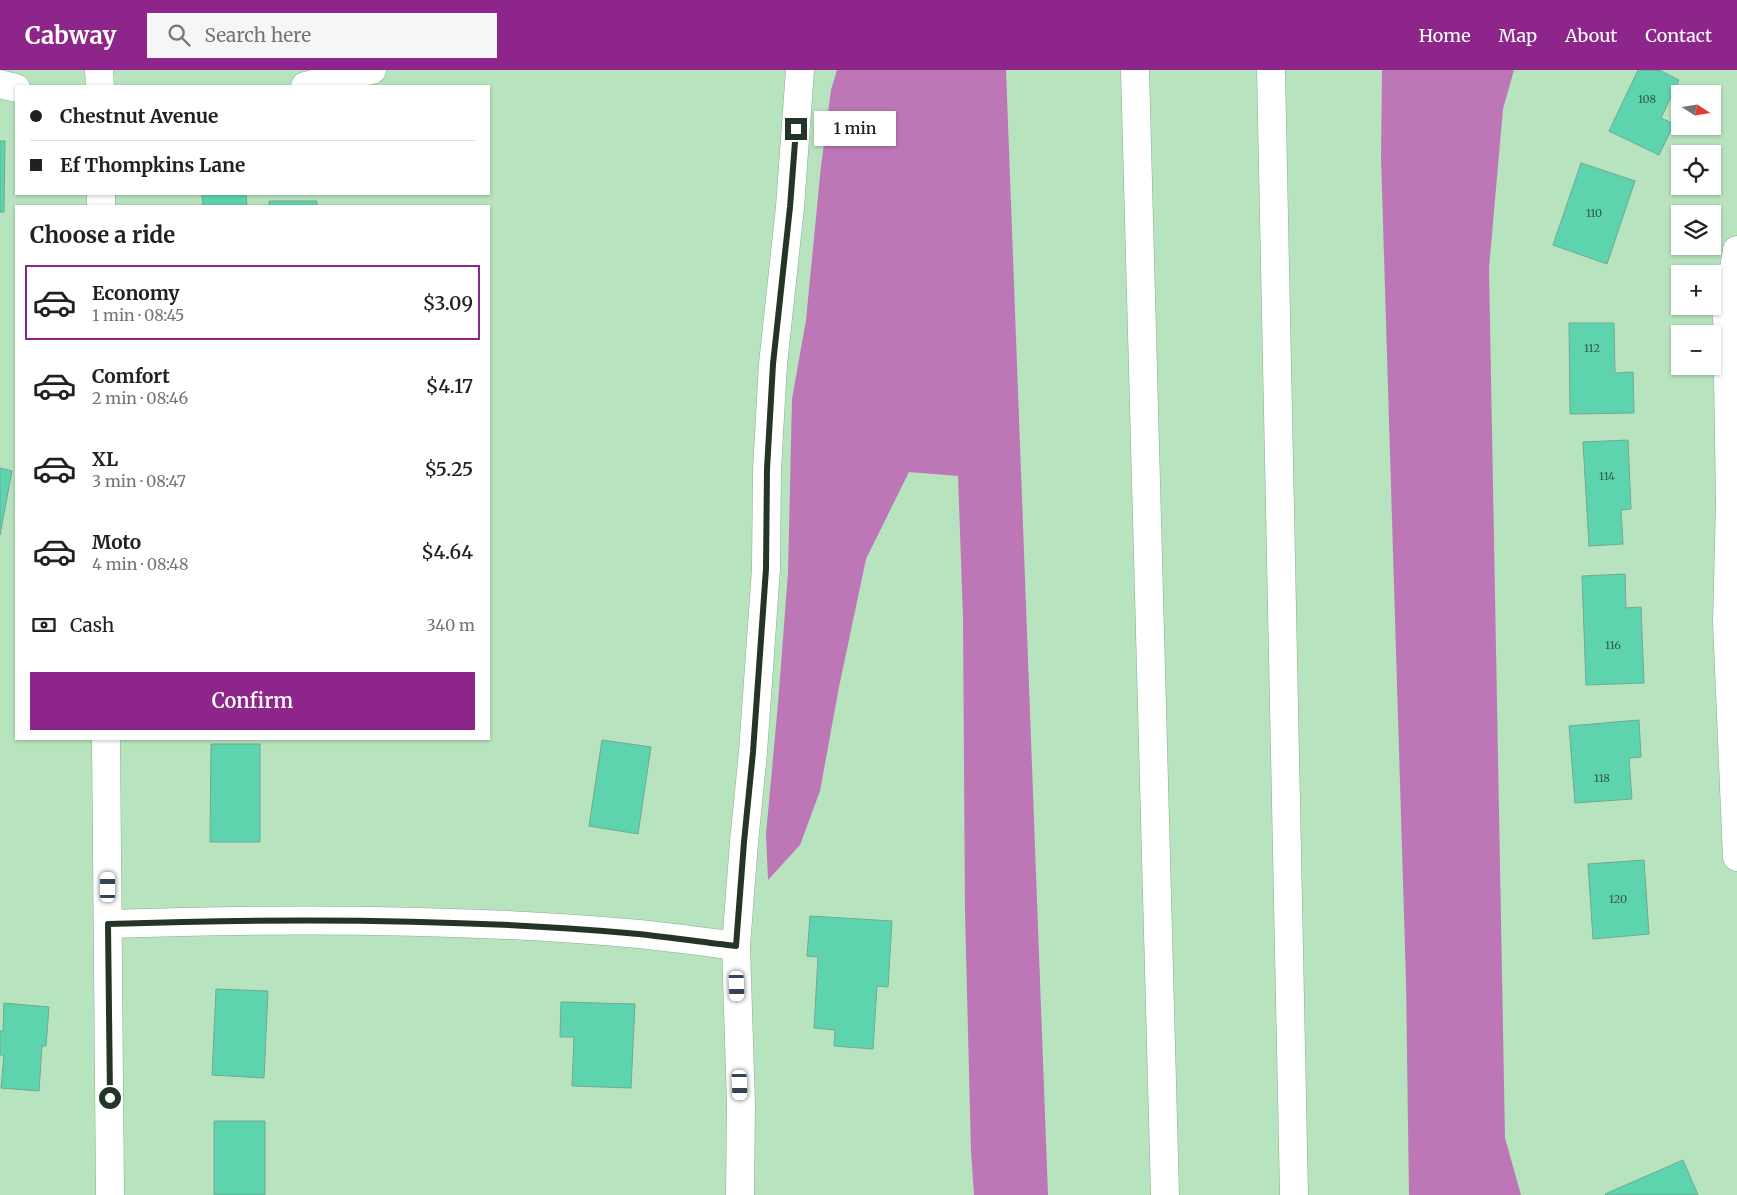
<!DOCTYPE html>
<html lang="en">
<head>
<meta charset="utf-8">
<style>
  body { margin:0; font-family:Merriweather,serif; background:#f6f6f6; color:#202124; height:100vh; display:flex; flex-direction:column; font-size:19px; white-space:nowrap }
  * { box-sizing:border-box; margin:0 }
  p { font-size:16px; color:#757577 }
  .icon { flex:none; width:28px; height:28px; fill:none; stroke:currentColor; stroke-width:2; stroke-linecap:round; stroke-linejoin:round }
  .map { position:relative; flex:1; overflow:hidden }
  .sheet { position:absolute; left:15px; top:135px; width:475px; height:535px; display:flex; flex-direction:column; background:#fff; border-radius:0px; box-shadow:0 1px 4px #0004 }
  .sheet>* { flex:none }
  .banner { position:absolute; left:15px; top:15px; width:475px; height:110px; border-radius:0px; box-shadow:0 1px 4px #0004; display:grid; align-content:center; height:110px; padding:0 15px; background:#fff }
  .needle { width:32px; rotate:102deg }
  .buttons { position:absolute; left:1671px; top:15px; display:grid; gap:10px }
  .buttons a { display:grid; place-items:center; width:50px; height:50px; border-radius:0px; background:#fff; box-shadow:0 1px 4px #0004; font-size:25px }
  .end { position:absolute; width:22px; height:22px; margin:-11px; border:6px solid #243427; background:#fff; box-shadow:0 0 0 2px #fff }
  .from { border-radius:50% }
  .bubble { position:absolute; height:35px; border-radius:0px; background:#fff; box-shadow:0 1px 4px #0004; font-size:16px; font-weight:600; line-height:35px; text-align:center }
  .car { position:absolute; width:15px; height:30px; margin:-15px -8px; border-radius:6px; box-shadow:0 0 4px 1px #0007; background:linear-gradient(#fff 24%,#345 0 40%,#fff 0 76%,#345 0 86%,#fff 0) }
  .banner b { display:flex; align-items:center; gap:18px; height:48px; font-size:19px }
  .banner b+b { border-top:1px solid #e0e0e0 }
  .banner i { width:12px; height:12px; background:#202124 }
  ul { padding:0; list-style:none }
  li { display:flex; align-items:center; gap:15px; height:75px; margin:0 10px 8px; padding:0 5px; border:2px solid transparent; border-radius:0px }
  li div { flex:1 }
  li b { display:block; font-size:19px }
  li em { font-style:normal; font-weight:600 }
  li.active { border-color:#8e258a }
  li>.icon { width:45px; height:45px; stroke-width:1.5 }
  h2 { padding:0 15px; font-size:22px; line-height:60px }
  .pay { display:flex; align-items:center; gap:12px; height:55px; padding:0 15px; font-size:19px }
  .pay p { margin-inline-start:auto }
  .cta { display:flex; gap:10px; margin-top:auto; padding:10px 15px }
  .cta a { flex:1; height:58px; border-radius:0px; background:#8e258a; color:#fff; font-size:20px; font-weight:600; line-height:58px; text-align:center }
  header { display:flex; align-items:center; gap:30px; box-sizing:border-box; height:70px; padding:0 25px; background:#8e258a; color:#fff }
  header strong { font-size:24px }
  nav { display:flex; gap:28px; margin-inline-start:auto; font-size:18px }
  .search { width:350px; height:45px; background:#f6f6f6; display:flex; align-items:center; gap:12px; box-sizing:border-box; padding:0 18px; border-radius:0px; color:#757577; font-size:19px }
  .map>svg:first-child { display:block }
  .forest { fill:#bd77b7 }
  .building { fill:#5dd3ae; stroke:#71a994 }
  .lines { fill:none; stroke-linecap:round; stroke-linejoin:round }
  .street-casing { stroke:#86ae8d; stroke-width:29 }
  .highway-casing { stroke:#86ae8d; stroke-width:29 }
  .street { stroke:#fff; stroke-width:28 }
  .highway { stroke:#fff; stroke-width:28 }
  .route { stroke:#243427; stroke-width:6 }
  .labels { text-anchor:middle; stroke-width:4.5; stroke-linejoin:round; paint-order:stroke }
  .number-label { font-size:11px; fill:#325c49 }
</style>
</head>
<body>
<header>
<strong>Cabway</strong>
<div class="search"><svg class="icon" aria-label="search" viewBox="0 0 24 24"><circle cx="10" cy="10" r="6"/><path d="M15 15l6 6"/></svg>Search here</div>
<nav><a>Home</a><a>Map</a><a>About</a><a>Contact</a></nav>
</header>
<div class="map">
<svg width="1737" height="1125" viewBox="0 0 1737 1125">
  <rect width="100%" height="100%" fill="#b8e3bf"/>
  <path class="forest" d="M837,0H1006L1048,1125H974L971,1081L965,843L963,548L958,406L909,402L866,489L839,617L820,721L800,775L768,810L766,764L778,634L788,503L792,329L806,250L821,96L831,20Z
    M1382,0H1514L1503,39L1489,198L1505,1068L1521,1125H1409L1406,911L1381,87Z"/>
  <path class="building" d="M1638,0H1659L1679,10L1661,48L1674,54L1659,85L1609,61Z
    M0,71H5L4,142H0Z
    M1581,93L1635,111L1607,194L1553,175Z
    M202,124H246L247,136H203Z
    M269,131H317V136H269Z
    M1569,253H1614L1615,303L1633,302L1634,343L1570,344Z
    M1628,370L1631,439L1621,440L1623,474L1589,476L1583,372Z
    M0,398L12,401L0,465Z
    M1625,504L1626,538L1641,537L1644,613L1586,615L1582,506Z
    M1639,650L1641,687L1629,688L1632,729L1575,733L1569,656Z
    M602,670L651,677L638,764L589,756Z
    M211,674H260V772H210Z
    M1644,790L1649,864L1593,869L1588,794Z
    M810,846L892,851L888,917L877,916L873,979L834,976L835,960L814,958L818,887L807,886Z
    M216,919L268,921L264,1008L212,1005Z
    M561,932L635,934L631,1018L572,1016L574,967H560Z
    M4,933L49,937L46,976H42L39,1021L1,1018L4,985H0V961H3Z
    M214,1051H265V1125H214Z
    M1683,1090L1698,1125H1606L1605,1124Z"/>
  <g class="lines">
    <g class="street-casing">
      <path id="street" d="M99,0L100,16
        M0,14L16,18
        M305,16L372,0
        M101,124V136
        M1737,180L1727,241L1730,434L1727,552L1737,787
        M106,669L110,1125
        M108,854C280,848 455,848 627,863C663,866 699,871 736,876
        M740,1125L741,1035L736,876L744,772L753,682L766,499L767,399L773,294L790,137L800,0"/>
    </g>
    <g class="highway-casing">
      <path id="highway" d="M1135,0L1165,1125
        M1271,0L1294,1125"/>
    </g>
    <use href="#street" class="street"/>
    <use href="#highway" class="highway"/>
  </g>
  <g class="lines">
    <path class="route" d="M110,1028L108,854C280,848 455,848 627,863C663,866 699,872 736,876L744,772L753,682L766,499L767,399L773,294L790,137L796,59"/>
  </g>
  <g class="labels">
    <g class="number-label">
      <text x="1647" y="33">108</text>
      <text x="1594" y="147">110</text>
      <text x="1592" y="282">112</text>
      <text x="1607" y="410">114</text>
      <text x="1613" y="579">116</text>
      <text x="1602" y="712">118</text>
      <text x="1618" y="833">120</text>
    </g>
  </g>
</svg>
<div class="buttons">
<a><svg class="needle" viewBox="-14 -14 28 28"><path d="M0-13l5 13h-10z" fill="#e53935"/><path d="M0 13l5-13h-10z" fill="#757577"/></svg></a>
<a><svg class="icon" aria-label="locate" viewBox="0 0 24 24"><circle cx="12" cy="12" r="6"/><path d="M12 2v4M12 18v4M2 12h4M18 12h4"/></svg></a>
<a><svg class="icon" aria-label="layers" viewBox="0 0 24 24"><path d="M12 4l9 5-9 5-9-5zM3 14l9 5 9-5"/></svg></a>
<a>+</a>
<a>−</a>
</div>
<i class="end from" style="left:110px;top:1028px"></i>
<i class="end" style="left:796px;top:59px"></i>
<div class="bubble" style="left:814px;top:41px;width:82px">1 min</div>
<i class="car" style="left:108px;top:817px;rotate:0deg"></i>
<i class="car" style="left:737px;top:916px;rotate:178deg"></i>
<i class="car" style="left:740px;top:1015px;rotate:178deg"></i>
<div class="banner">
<b><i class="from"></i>Chestnut Avenue</b>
<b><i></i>Ef Thompkins Lane</b>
</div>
<section class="sheet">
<h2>Choose a ride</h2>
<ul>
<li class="active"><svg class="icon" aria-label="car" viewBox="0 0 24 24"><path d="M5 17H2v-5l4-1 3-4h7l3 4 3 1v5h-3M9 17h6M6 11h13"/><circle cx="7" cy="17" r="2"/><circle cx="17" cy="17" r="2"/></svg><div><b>Economy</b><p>1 min · 08:45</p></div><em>$3.09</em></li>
<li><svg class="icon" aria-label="car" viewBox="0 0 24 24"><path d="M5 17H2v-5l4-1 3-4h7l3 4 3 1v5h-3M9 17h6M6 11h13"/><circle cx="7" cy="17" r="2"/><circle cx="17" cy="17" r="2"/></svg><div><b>Comfort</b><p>2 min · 08:46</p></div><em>$4.17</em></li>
<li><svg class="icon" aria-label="car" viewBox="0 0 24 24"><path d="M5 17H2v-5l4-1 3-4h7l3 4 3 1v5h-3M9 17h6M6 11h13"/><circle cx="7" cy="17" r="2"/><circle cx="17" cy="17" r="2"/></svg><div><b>XL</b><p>3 min · 08:47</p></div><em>$5.25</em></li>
<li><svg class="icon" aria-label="car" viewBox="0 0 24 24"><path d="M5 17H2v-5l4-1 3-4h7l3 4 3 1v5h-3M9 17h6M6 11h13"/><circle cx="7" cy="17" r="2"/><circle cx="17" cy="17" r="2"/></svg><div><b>Moto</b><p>4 min · 08:48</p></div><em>$4.64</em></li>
</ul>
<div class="pay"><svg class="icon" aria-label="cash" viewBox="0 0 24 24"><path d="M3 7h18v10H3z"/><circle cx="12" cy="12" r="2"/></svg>Cash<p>340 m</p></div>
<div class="cta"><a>Confirm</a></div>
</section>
</div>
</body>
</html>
